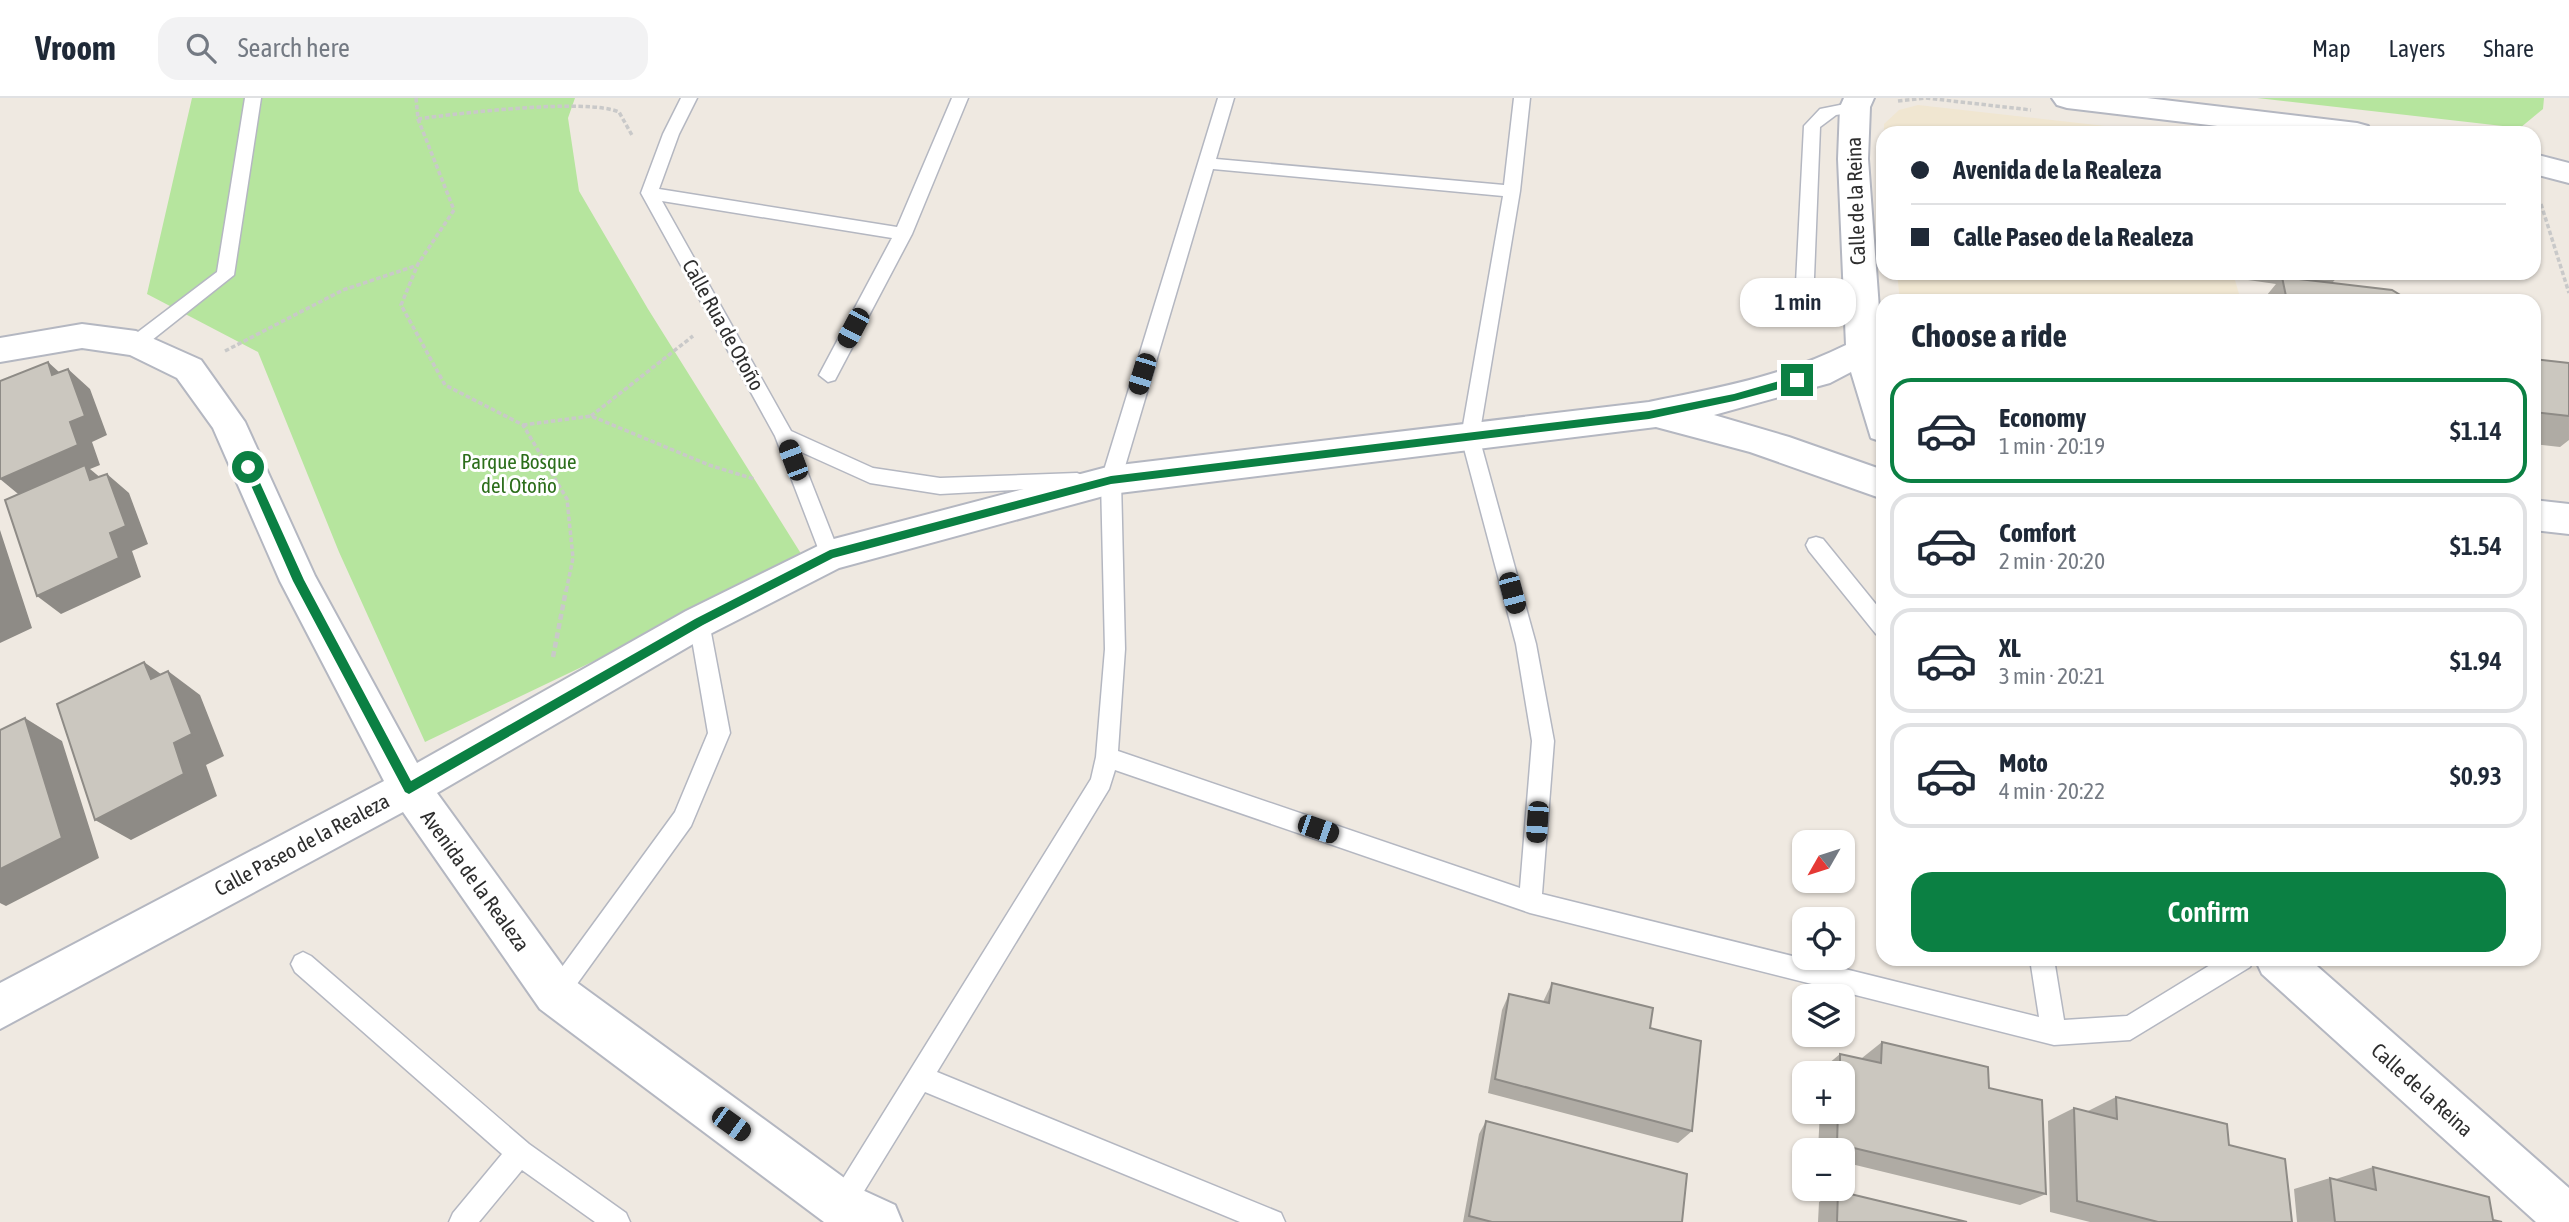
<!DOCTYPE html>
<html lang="en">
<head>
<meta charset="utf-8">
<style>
  body { margin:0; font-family:"Asap Condensed",sans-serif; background:#f2f2f3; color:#1f2937; height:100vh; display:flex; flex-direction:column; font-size:26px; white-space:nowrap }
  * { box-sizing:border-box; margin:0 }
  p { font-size:23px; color:#747a83 }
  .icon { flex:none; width:38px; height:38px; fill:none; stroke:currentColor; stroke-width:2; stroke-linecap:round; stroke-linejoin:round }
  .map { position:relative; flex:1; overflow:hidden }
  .drawer { position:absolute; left:1876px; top:196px; width:665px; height:672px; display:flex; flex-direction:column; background:#fff; border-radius:21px; box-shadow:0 2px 5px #0004 }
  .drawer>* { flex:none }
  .hud { position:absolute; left:1876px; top:28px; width:665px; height:154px; border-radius:21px; box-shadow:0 2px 5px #0004; display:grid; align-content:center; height:154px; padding:0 35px; background:#fff }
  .needle { width:46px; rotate:231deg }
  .controls { position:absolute; left:1792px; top:732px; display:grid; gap:14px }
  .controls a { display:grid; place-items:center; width:63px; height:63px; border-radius:14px; background:#fff; box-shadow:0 2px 5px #0004; font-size:35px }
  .end { position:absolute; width:32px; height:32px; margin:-16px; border:9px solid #0b8043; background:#fff; box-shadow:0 0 0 4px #fff }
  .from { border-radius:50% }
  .bubble { position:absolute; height:49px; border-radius:21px; background:#fff; box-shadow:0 2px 5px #0004; font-size:23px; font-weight:600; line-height:49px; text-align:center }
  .car { position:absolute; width:21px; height:42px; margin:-21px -10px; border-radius:9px; box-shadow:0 0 5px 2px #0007; background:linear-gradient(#222 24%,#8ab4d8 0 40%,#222 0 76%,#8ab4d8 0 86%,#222 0) }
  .hud b { display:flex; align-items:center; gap:24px; height:66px; font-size:26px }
  .hud b+b { border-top:2px solid #e0e1e3 }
  .hud i { width:18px; height:18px; background:#1f2937 }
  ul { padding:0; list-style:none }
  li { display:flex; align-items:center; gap:21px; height:105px; margin:0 14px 10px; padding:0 21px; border:4px solid #e0e1e3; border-radius:21px }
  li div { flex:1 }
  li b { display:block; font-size:26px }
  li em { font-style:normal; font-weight:600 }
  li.selected { border-color:#0b8043 }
  li>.icon { width:63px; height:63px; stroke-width:1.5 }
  h2 { padding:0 35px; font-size:32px; line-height:84px }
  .cta { display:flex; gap:14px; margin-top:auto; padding:14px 35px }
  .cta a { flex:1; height:80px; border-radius:21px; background:#0b8043; color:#fff; font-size:28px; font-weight:600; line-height:80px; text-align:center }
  header { display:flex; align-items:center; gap:42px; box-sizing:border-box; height:98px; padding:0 35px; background:#fff; border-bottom:2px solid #e0e1e3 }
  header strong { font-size:33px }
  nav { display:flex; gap:38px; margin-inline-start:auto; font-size:24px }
  .search { width:490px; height:63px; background:#f2f2f3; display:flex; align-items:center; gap:18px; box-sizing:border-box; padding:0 24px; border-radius:21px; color:#747a83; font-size:26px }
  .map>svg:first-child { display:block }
  .education { fill:#f0e6d1 }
  .green { fill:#b6e59e }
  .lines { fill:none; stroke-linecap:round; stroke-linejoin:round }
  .lane-casing { stroke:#b4b7c1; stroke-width:3 }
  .street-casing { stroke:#b4b7c1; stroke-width:4 }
  .path-far1 { stroke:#c9c9c9; stroke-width:3.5; stroke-dasharray:4.5 2.5; stroke-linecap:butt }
  .path { stroke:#c9c9c9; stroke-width:4.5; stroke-dasharray:6 3.5; stroke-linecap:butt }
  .lane { fill:#fff; fill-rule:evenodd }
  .street { fill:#fff; fill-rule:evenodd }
  .wall { fill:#afaba4 }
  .shaded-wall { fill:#8e8b86 }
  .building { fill:#cbc7bf; stroke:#8e8b86; stroke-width:2 }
  .route { fill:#0b8043 }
  .labels { text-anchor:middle; stroke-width:6; stroke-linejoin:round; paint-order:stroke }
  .street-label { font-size:21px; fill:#2e2e2e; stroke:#fff }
  .park-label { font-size:21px; fill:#2c6e1b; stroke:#fff }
</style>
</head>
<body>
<header>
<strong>Vroom</strong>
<div class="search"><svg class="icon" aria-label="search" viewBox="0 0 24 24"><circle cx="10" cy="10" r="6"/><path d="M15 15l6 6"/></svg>Search here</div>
<nav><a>Map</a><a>Layers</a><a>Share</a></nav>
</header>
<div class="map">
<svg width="2569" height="1124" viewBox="0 0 2569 1124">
  <rect width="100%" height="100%" fill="#efe9e1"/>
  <path class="education" d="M1918,7L2167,35H1884V26L1899,12Z
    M1897,175H2233L2241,203H1900Z"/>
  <path class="green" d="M192,0H575L568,20L579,93L648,211L805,462L425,644L339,454L258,254L147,196Z
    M2257,0H2544L2543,11L2520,30Z"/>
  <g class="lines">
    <g class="lane-casing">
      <path id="lane" d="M245,0H261L234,177L142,250H130L127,245L130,240L217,174Z
        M681,0H697L679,36L659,91L897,129L952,0H968L912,136L835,282L828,284L819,277L892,140L662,103L791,333L873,370L940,380L1077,375L1084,378L1087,383L1084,388L940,396L870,385L799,353L840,457L837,463H823L775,338L641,95L663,36Z
        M1218,0H1234L1216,61L1504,87L1514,0H1530L1520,93L1479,339L1536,546L1554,643L1542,796L2039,919L2030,861H2054L2064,922L2127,918L2220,861H2254L2250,869L2130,942L2054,947L1530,815L1115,672L1109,691L937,974L1281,1115L1285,1124H1240L925,994L850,1116L841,1120L832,1116L828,1107L832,1098L1091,681L1096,659L1105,551L1101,382ZM1213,71L1503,98L1461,339L1516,546L1532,643L1520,790L1118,653L1125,551L1121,382Z
        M1855,4L1863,9L1861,13L1836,17L1820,29L1813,205L1804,211L1795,205L1804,28L1820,11Z
        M1816,439L1823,441L1883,515V539L1876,536L1809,453L1806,447L1809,441Z
        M699,515L706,518L709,524L730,635L691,728L564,904L556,908L548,904L544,896L548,888L675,714L708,635L689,524L692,518Z
        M303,854L311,858L529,1046L626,1115L630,1124H595L522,1072L479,1124H449L453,1115L502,1056L295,874L291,866L295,858Z"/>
    </g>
    <g class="street-casing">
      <path id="street" d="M1844,0H1874L1870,9L1868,61L1883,265V344L1871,340L1851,274L1830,285L1714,317L1789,339L1883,372V401L1750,354L1656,329L1111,396L839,470L712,535L437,695L572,881L858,1090L895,1107L902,1124H824L540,911L403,714L0,931V885L384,683L280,483L213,330L177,280L130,257L82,250L0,264V240L82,226L136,233L201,262L245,324L315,478L417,665L686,513L830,442L1111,368L1649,304C1717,290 1784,278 1846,247L1838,61L1840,9Z
        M2052,0H2147L2357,25L2368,28L2372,35H2276L2067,10L2057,7Z
        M2534,56L2569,65V85L2534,76Z
        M2534,402L2569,406V436L2534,432Z
        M2255,861H2309L2569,1090V1124H2536L2262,876Z"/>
    </g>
    <path class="path-far1" d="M416,0L418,21L454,112L418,166L401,207L445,287L523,327L567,401L573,460L566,494
      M1898,3L1926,0L2031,12
      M418,21C459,15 587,0 619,14L633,39
      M2541,106L2569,195
      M225,253L343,192L418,167
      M591,318L693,238
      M523,327L591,318L709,367L754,381"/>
    <path class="path" d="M553,559L566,492"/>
    <use href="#lane" class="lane"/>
    <use href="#street" class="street"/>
  </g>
  <path class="wall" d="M2240,175H2341L2332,185L2287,203H2262L2276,186L2241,181Z
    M2534,261L2569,265V342L2560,349L2534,346Z
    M1552,885L1650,930L1692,1033L1678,1045L1488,995L1502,912L1509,896L1543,904Z
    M1882,944L1989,990L2046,1096L2020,1107L1843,1064V1052H1818L1820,1013H1843V975H1822V971L1840,956L1862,961V960Z
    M2116,999L2229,1047L2292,1124H2090L2050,1114L2048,1023L2074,1010L2088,1014V1013Z
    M1486,1023L1682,1124H1463L1479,1036Z
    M2373,1069L2493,1122L2502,1124H2297L2294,1091L2330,1080L2336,1081Z
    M1838,1093L1967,1124H1818L1819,1104Z"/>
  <path class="shaded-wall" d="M48,264L70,284L52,277Z
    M68,271L90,291L107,337L92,344L100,367L90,371L108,386L23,400L0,381L70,324Z
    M107,376L129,395L148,446L132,453L141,479L61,516L37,498L110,435Z
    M0,432L32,530L0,545Z
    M144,564L172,584L168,573L200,597L224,658L206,667L217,698L131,742L95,722L151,581Z
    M25,620L62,643L99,760L6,808L0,805V771Z"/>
  <path class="building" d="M2282,179L2392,192L2410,203H2287Z
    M2534,261L2569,265V318L2534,314Z
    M48,264L52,277L68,271L85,318L70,324L78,347L0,381V283Z
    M85,367L90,382L107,376L126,428L110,435L119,460L37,498L5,402Z
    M144,564L151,581L168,573L192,636L174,645L184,676L95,722L57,606Z
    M25,620L62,740L0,771V632Z
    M1552,885L1653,910L1650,930L1701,943L1692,1033L1495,981L1509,896L1549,905Z
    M1882,944L1988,969L1989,990L2042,1002L2046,1096L1837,1046L1838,1013H1843V975H1840V956L1881,965Z
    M2116,999L2227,1026L2229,1047L2285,1061L2292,1124H2158L2077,1103L2074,1010L2117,1021Z
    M1486,1023L1687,1076L1682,1124H1492L1469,1118Z
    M2373,1069L2489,1099L2493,1122L2502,1124H2335L2330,1080L2376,1092Z
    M1838,1093L1967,1124H1837Z"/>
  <path class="route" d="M1797,278L1801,279V285L1734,303L1649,321L1111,386L833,460L703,527L409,696L405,694L293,483L243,369L252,367L304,482L411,683L695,521L830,452L1111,378L1649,313L1734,296Z"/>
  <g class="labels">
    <g class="street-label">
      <text transform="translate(1856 103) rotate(-92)" y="7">Calle de la Reina</text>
      <text transform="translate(723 227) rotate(61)" y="7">Calle Rua de Otoño</text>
      <text transform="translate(302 747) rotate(-28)" y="7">Calle Paseo de la Realeza</text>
      <text transform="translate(475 783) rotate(54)" y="7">Avenida de la Realeza</text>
      <text transform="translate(2422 992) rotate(42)" y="7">Calle de la Reina</text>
    </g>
    <g class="park-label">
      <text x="519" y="371">Parque Bosque<tspan x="519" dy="24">del Otoño</tspan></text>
    </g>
  </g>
</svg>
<div class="controls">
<a><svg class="needle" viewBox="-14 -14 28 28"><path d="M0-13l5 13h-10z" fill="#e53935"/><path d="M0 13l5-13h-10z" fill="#747a83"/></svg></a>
<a><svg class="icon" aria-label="locate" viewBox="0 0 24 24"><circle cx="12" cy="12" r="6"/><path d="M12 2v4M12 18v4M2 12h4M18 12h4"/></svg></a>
<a><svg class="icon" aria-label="layers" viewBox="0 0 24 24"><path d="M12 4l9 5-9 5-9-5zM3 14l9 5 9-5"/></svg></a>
<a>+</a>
<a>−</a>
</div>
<i class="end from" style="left:248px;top:369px"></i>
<i class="end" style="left:1797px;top:282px"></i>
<div class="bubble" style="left:1740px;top:180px;width:116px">1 min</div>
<i class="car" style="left:853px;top:230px;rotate:208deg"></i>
<i class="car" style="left:1142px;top:276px;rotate:197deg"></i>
<i class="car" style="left:793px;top:362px;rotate:339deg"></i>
<i class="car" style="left:1512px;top:495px;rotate:165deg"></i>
<i class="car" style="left:1537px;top:724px;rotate:184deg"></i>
<i class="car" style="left:1318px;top:731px;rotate:109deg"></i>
<i class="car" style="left:731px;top:1026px;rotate:126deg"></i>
<div class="hud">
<b><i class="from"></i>Avenida de la Realeza</b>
<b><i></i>Calle Paseo de la Realeza</b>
</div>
<section class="drawer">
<h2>Choose a ride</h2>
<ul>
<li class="selected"><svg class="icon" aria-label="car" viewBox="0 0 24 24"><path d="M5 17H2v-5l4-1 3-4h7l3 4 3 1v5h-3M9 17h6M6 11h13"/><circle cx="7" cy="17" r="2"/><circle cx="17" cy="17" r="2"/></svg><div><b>Economy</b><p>1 min · 20:19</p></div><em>$1.14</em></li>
<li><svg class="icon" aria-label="car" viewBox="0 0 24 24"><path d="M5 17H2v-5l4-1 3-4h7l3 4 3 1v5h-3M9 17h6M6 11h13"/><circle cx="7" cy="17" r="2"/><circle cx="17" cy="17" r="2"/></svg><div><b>Comfort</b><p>2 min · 20:20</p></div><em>$1.54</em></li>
<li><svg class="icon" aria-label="car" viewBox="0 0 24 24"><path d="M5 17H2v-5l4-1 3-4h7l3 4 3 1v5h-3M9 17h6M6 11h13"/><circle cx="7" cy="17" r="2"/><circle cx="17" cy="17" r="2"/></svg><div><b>XL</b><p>3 min · 20:21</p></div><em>$1.94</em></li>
<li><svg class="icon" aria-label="car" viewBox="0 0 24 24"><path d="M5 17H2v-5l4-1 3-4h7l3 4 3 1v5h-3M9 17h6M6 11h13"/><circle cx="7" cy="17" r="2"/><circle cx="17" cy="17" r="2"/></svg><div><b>Moto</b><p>4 min · 20:22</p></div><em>$0.93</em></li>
</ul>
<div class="cta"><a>Confirm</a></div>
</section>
</div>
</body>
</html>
